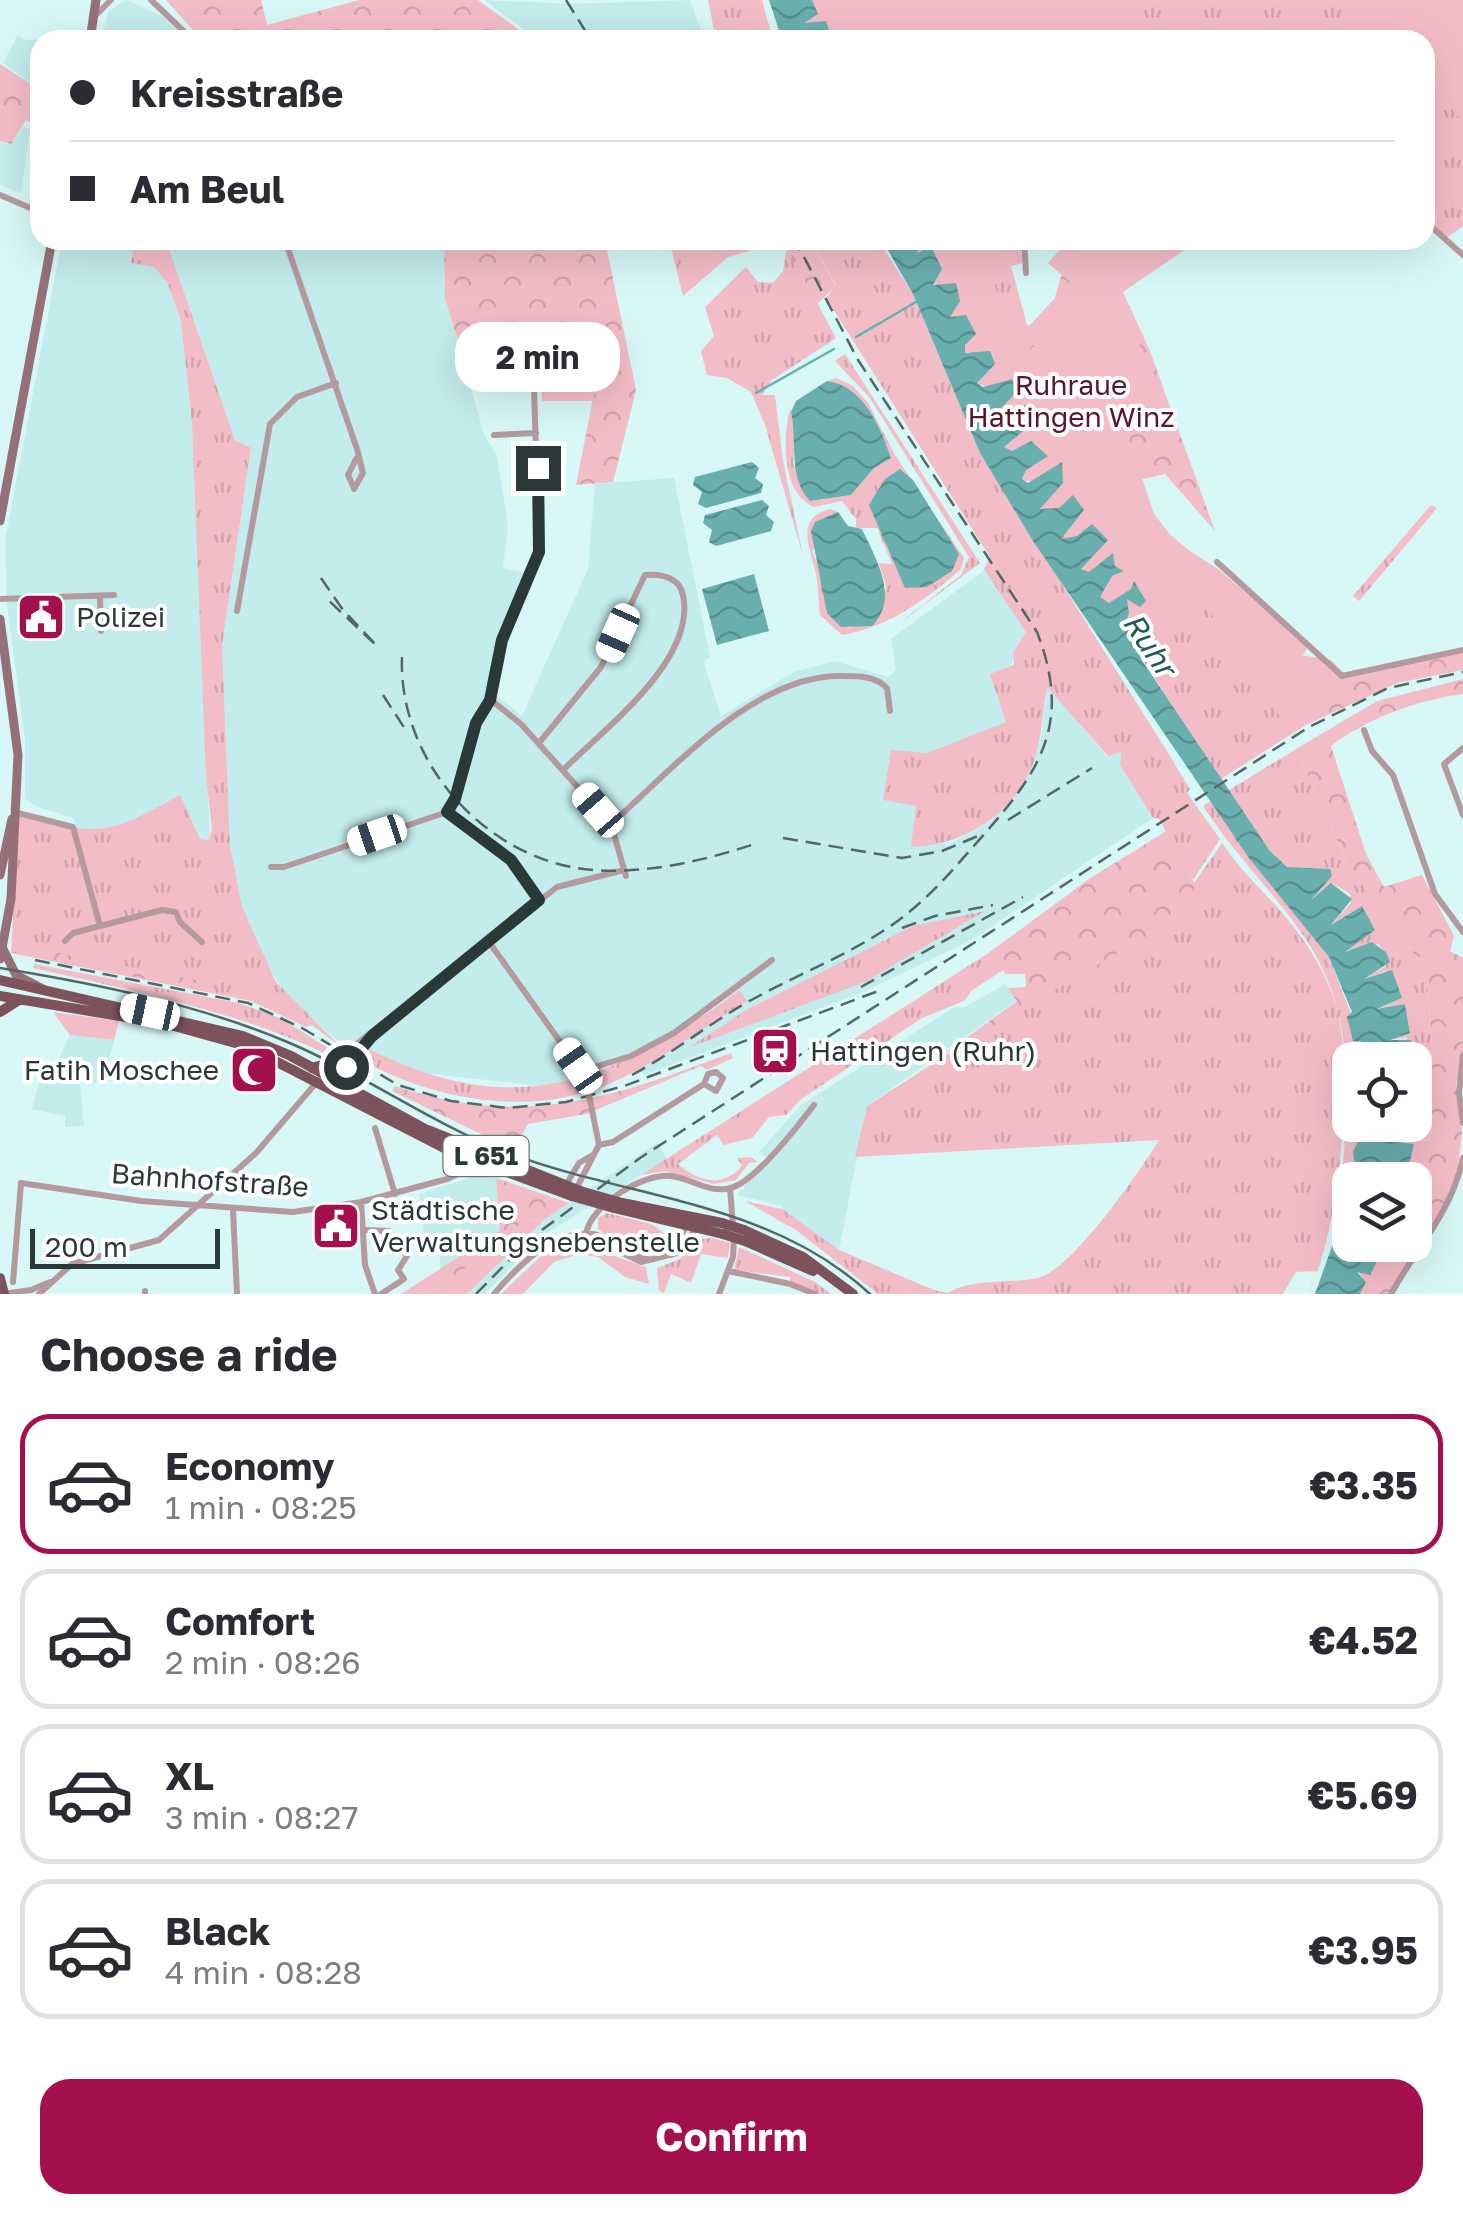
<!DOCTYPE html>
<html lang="en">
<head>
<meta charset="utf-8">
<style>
  body { margin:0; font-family:"Golos Text",sans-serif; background:#f2f2f3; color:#2b2b33; height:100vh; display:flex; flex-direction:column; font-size:38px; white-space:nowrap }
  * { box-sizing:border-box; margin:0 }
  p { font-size:32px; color:#7c7c81 }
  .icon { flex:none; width:55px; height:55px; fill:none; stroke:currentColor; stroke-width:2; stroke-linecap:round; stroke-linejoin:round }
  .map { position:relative; height:1294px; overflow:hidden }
  .details { display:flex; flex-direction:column; background:#fff; flex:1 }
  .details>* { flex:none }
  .hud { position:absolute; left:30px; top:30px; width:1405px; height:220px; border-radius:30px; box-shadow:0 10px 40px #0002; display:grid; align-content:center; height:220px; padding:0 40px; background:#fff }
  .tools { position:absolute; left:1332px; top:1042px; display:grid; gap:20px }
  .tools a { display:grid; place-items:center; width:100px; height:100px; border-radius:20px; background:#fff; box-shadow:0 10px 40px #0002; font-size:50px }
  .scale { position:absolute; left:30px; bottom:25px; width:190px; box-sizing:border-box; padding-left:10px; border:5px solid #2b3838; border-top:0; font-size:28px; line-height:35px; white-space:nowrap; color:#2b3838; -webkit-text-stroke:8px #fefefe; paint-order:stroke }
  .end { position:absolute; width:45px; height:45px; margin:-22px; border:12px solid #2b3838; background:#fff; box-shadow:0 0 0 5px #fff }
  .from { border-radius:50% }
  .bubble { position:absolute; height:70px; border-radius:30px; background:#fff; box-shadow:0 10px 40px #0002; font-size:32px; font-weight:700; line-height:70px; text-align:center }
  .car { position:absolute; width:30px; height:60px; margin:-30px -15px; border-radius:12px; box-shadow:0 0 8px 2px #0007; background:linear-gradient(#fff 24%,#345 0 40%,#fff 0 76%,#345 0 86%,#fff 0) }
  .hud b { display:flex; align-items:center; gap:35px; height:95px; font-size:38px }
  .hud b+b { border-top:2px solid #e1e1e2 }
  .hud i { width:25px; height:25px; background:#2b2b33 }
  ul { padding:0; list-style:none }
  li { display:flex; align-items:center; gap:30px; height:140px; margin:0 20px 15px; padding:0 20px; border:5px solid #e1e1e2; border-radius:30px }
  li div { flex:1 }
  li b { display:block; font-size:38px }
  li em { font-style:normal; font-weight:700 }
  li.current { border-color:#a4104f }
  li>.icon { width:90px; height:90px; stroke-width:1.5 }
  h2 { padding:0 40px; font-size:45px; line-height:120px }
  .button { display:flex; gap:20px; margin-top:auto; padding:20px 40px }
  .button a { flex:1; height:115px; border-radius:30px; background:#a4104f; color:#fff; font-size:40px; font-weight:700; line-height:115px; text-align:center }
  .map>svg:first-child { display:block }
  .built { fill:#c3ecec }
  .grass { fill:url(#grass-tufts) }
  .forest { fill:url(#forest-crowns) }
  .green { fill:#f3bdc8 }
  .water { fill:url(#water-waves) }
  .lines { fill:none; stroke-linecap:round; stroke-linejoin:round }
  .stream { stroke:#69afae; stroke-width:2.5 }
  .street { stroke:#b49a9f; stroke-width:6 }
  .secondary { stroke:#957078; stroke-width:9 }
  .primary { stroke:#7e525d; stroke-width:10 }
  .tram { stroke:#546666; stroke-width:2.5 }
  .rail { stroke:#546666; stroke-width:2.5; stroke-dasharray:15 8; stroke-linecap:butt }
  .street-bridge { stroke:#b49a9f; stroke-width:6 }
  .primary-bridge { stroke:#7e525d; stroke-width:10 }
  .route { stroke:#2b3838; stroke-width:12 }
  .labels { text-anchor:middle; stroke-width:8; stroke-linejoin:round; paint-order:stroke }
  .shield { fill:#fefefe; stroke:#6a7373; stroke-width:2.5 }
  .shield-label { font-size:25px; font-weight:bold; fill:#2b3838 }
  .park-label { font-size:28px; fill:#5a162d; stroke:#fefefe }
  .poi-label { font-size:28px; fill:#2b3838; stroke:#fefefe; text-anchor:start }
  .street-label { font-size:28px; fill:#2b3838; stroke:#fefefe }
  .water-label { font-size:30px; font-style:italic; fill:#1e5a59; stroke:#fefefe }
</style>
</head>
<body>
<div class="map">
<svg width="1463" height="1294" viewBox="0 0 1463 1294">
  <defs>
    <pattern id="grass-tufts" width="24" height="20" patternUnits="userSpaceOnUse" patternTransform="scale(2.5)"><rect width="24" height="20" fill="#f3bdc8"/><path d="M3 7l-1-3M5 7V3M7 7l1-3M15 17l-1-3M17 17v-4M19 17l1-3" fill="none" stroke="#d0a3ad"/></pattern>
    <pattern id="forest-crowns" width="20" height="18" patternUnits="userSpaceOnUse" patternTransform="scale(2.5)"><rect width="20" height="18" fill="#f3bdc8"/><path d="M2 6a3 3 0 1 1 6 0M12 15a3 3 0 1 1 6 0" fill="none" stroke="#d0a3ad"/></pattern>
    <pattern id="water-waves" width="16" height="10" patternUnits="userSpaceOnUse" patternTransform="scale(2.5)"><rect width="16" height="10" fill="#69afae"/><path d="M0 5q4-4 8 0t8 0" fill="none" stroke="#578f8f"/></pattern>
  </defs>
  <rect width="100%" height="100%" fill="#d7f8f7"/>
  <path class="built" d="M127,0L163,17L186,40H101L109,10Z
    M484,0L571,4L690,0L705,40H538Z
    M18,35L25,40L64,39L40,40V90L3,63Z
    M23,126L30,130L21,193L0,185V142L11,145Z
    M62,240H135L167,282L181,321L192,424L210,840L200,839L180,796L119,829L95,833L78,831L73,818L35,806L25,798V739L7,604L5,541Z
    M166,240H444L445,299L484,434L497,456L508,527L503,568L527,573L507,616L488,689L522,716L588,569L595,484L674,478L710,658L703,661L721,716L794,672L835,661L888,677L896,670L891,639L986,569L1026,632L1013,653L1007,722L927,753L917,806L946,846L990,822L1030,773L1042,732L1047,686L1107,756L1121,751L1120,765L1153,818L970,941L863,992L644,1075L639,1068L746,1001L740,990L635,1058L551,1087L414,1072L369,1048L359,1059L288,998L260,952L242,907L230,845L222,645L251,449L235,440Z
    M1005,984L1017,1000L867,1106L839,1250L781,1210L782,1206L737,1195L769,1160L759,1152L801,1105L953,1008L965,1007Z
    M70,1035L114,1040L107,1068L112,1070V1081L80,1084L84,1126L65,1127V1116L32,1109L39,1083L51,1074Z
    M657,1143L667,1159L542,1236L485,1294H467L545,1219Z
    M481,1174L496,1178L500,1230L441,1271L439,1250L426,1251L419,1194Z"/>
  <path class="grass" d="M708,0H762L773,40H716Z
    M812,0H1463V226L1446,238L1425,219V40H832Z
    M135,240H166L235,440L251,448L222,645L230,845L242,907L276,982L342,1048L312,1025L306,1027L251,1001L11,953L19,816C101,836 106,836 180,795L200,839L209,840L212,829L206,776L192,424L181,321L167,282L154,267L131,263Z
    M669,240H761L749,251L728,257L683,296Z
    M810,240H878L913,294L980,453L1165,748L1190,789L1187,793L1220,839L1193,880L1159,819L1153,818L1120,765L1121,752L1108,756L1047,687C1042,714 1042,745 1030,771C1008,819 961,845 911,847L916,806L883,800L891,750L927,753L1006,722L990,674L1014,665L1013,653L1026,632L984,569L990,557L826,298L836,285Z
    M921,240H1019L1023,263L1011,266L1027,325L1045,330L1119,502L1306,725L1221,779L1142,659L1147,650L1133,631L1122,628L1129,614L1099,597L1103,592L1089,572H1082L1089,558L1077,536L1061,539L1060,508L1040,510L1046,499L1042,477L1034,482L1022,480L1026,470L1036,465L1032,441L1012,451L1004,447L1013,437L1010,417L1000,422L992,417L1013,399L977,383L983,376V349L965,353V345L973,339L966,315L950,317L939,285L932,283L942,268L924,251L917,253L916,244Z
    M787,247L836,338L772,380L762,395H775L783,461L803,556L765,425L751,392L727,378L707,375L701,351L714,336L705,307L746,267L758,282L773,283L783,271Z
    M845,354L980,563L893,628L961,575L969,557L870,398L835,361Z
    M836,378L853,386L868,403L895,455L964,558L961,569C924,601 889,627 842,635L820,615C818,601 819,588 816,574C811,549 793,517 831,509L838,512L812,551L824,580L827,613L849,628L881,611L886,587L879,563L892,564L877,528H856V519L842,501L814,507C781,493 783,438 790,408L796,436L793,463L810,501L851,495L874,468L891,458C881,428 863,385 827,381Z
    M1431,505L1437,508L1359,601L1353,596Z
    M1296,749L1349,867L1414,954L1426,961L1432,1044L1426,1104L1417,1108L1415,1060L1406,1037L1388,1040L1410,1033L1405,1004L1377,1010L1402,998L1386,971L1362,980L1386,966V952L1378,944L1345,951L1374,930L1362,906L1331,925L1351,903L1350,894L1332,883L1311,900L1331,876L1287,867L1270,851L1229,790Z
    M1210,801L1329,957L1361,1040L1350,1060V1125L1372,1138L1359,1140L1356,1168L1343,1193L1350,1201L1346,1199L1341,1226L1349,1233L1337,1234C1344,1133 1366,1027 1305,938C1274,892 1233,853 1203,806Z
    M1222,843C1246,879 1282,907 1306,944C1319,964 1333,990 1338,1014C1353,1079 1339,1236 1308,1294L1318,1271L1296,1272L1283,1294H878L796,1230L745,1201L782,1209L839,1250L934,1290L948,1293C973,1278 1008,1284 1038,1278C1072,1270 1140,1171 1159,1140L855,1157L867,1106L1040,995L1145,937L1194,893V883Z
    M985,911L865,982L688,1048L748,1009L913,926Z
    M987,954L1003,970L971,991L964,1001L922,1018L800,1100L786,1115L769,1117L752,1138L724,1145L717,1135L678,1164C699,1182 723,1188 742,1166L737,1158L751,1157L757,1162L749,1163L736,1180L714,1184L665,1171L641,1175Z
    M34,964L239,1003L280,1018L336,1053L331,1056C237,1011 134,991 33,968Z
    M740,990L747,1001C701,1028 659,1063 609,1084C529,1118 433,1100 359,1059L368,1048C516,1125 615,1080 740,990Z
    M607,1213L651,1224L671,1238L670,1245C645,1261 619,1245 598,1229V1218Z
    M713,1238L730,1243L728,1258L701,1254L691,1283L671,1274L664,1293L659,1291L657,1268L680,1259L702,1239Z
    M739,1247L815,1282L831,1294H819L790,1281V1277L734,1270Z"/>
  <path class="forest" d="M166,0H261L267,25L359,0H478L533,40H202Z
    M0,64L40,90V129L26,120L11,144L0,141Z
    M444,240H605L636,390L613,482L576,485L597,378L591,337L495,346V389L490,376L470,380L445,299Z
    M783,240H810L836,286L817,304Z
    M1078,240H1199L1123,292L1150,351L1215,531L1165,474L1134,481L1152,520L1308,648L1300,658L1314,686L1463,651V670L1397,683L1306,725L1118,502L1021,354L1045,330L1070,247Z
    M1463,679V694C1417,700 1368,718 1331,746L1366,854L1384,887L1422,875L1454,936L1450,951L1463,958V1056L1456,1084L1462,1133L1457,1175L1439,1216L1389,1294H1360L1366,1282L1358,1271L1382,1251L1374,1245H1415V1180L1394,1174L1414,1144L1398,1141L1413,1138L1417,1108L1426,1103L1432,1044L1426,961L1414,954L1349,867L1296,749L1377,701Z
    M1168,830L1194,883V893L1145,937L940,1057L1017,1001L1007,988L1026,987L1025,974H1006L987,954L1089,879Z
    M44,947L66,955L212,983L210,992L11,952Z
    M731,1053L733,1058L707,1070L701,1066L586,1114L528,1124L514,1150L392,1091L395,1086C522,1129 612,1098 731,1053Z
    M496,1178L569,1203L545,1219L524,1220L498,1247L426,1294H401L500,1230Z"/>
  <path class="green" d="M793,0H1111L1102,40H810Z
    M1372,0H1463V122L1425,76V40H1400Z
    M918,240H1010L981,256L1026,352L1034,346L1028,327L1070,282L1048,263L1067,242L1194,240L1119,292L1165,410L1128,436L1154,514L1177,543L1218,569L1287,628L1295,654L1331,660L1344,673L1342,689C1322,700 1310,721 1290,734L1249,662L1197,596L1164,623L1148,652C1091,624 952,312 918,240Z
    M591,336L597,378L593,401H542L541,387L495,389V346L540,338Z
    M53,1012L119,1021L114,1040L70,1035Z
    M545,1219L467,1294H426L498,1247L524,1220Z
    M576,1243L646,1267L649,1284L625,1277L598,1257L579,1254L554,1262L523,1294H501L540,1257Z"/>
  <path class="water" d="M769,0H812L818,14L804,23L826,21L832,40H782Z
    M882,240H921L916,244L918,253L931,246L942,269L933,285L956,283L960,301L950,317L966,315L976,334L965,345V353L990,351L995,364L977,383L983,387L1012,379L1017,392L992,417L1000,422L1026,404L1036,420L1004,447L1012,451L1031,441L1048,456L1026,470L1022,479L1028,483L1062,462L1063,483L1040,509L1059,508L1073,495L1084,510L1061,539L1077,536L1092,524L1108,540L1081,569L1089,572L1113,553L1115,566L1124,571L1112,576L1100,597L1109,603L1131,589L1134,581L1146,601L1140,607L1127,599L1129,614L1122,628L1133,631L1146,621L1149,644L1141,659L1270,851L1287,867L1330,869L1332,876L1311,900L1331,883L1352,899L1331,925L1362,906L1375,930L1345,952L1372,942L1386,952L1390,962L1364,979L1392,970L1402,998L1377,1009L1405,1004L1410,1033L1390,1040H1411L1414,1060H1352L1361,1041H1353L1347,1017L1352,1012L1329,957L1249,858L1033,541L980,453L913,294Z
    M827,381C863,385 881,428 891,458L874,468L851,495L810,501C787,476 798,442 791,412L796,401Z
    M752,462L759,468L755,478L763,484L761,493L706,508L698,504L702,492L693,485L695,477Z
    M900,469L913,480L959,554L952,571L927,587L905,588L869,505L885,479Z
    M762,500L769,506L766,515L774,522L771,531L716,546L709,542L712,530L703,523L705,515Z
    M838,512L848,526L862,529C876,559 900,598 872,626L841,627L827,613L811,531L815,522Z
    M754,574L769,631L717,645L702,589Z
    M1415,1108H1417L1414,1139L1399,1142L1414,1144L1407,1174L1395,1175L1406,1180H1350V1196L1343,1193L1342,1175L1355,1168L1353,1151L1359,1140L1372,1139L1355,1132L1354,1125H1415Z
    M1346,1199L1350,1201V1245H1374L1383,1250L1370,1275L1357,1272L1366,1282L1360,1294H1315L1336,1235L1349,1232L1338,1224L1341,1200Z"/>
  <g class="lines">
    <path class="stream" d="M856,337L916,302
      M756,393L834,349"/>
    <path class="street" d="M151,0L193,40
      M94,17L111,0
      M0,195L40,212
      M1425,221L1463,255
      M285,240L357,449L363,473L354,489
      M1024,240L1026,273
      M494,435L536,433
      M354,488L348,475L356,459
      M1217,562L1342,676L1463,650
      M100,596L101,631
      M0,599L114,595
      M237,611L270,424L297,397L336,383
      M491,700L521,724L611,824L626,876
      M1364,730L1372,751L1393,775L1435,894L1463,932
      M539,743L601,667L645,575C661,574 679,577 683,595C697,660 604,729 563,770
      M1463,748L1444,764L1463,815
      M14,812L73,827L100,926
      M447,812L506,855L539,900
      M611,824C672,770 756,673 843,676C859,676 875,676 887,688L890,711
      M271,867H284L447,812L455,799L476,723L491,700L502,640L539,552L534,387
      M65,941L73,933L162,910L176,912L180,922L202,942
      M489,942L581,1071L587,1088
      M350,1049L557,887L624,870
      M1463,1055L1459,1093L1463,1123
      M581,1071L631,1056L674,1033L772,960
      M590,1100L599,1145
      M375,1128L395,1194
      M566,1185L579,1163L591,1156
      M730,1188L733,1226
      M576,1189L599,1145L613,1142L704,1084L708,1074L716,1072L723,1078L716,1091L704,1084
      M361,1202L365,1265L375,1294
      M233,1210L237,1294
      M366,1230L389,1231L407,1256L398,1270L404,1279L381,1294
      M586,1234C590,1206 642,1173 671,1176C691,1178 709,1194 731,1188C756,1181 798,1126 814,1105
      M586,1235L641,1262L677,1253L697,1227
      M671,1255L686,1226
      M728,1271L790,1284L815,1294
      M13,1282L21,1183L141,1201L293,1212L361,1202L447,1179L456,1175L464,1158
      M145,1291V1294
      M3,1294L31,1290L50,1282
      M39,1294L72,1264L159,1240L256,1153L334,1062
      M494,1294C517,1267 553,1229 593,1234C605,1235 637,1254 650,1260
      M719,1294L733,1257L734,1238
      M1391,1294C1418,1245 1451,1214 1463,1158"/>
    <path class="secondary" d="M90,40L96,0
      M0,521L52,240
      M0,619L18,755L11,899L0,959
      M0,875L12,819
      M3,949L16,975L43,989"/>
    <path class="primary" d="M0,980L243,1036L289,1055L425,1129L580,1191
      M0,996L167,1024L246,1046L452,1152L572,1196L575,1190
      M0,1012L19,1000
      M346,1063L354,1091
      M312,1068L335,1061
      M622,1203L722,1223
      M614,1208L723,1234
      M744,1230L803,1257L853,1294
      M745,1241L813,1271
      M0,1278L4,1294"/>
    <path class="tram" d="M0,968C97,984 202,1005 292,1044C367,1076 432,1124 508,1153C631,1199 770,1201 870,1294"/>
    <path class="rail" d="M566,0L591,40
      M321,578L343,610L377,646L326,598
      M402,657C398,763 488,862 593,870C651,874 705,860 758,843
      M383,695L407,732
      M1008,820L1092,768
      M783,838L902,858L942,851L978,836
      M902,928L935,916L993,905
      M35,960L248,1003L302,1028L398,1085L451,1101L507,1108L566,1102L624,1086L881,990
      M861,987L1023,897
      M632,1075C675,1052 712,1021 755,998C797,975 843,957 883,931C918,909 945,879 972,848C1035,777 1075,730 1037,632L858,360L795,240
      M476,1294L531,1238L640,1158L1309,727L1388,688L1463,672"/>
    <path class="street-bridge" d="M339,1058L350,1049
      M346,1063L355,1053
      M587,1088L590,1100"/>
    <path class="primary-bridge" d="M580,1191L622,1203
      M572,1196L614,1208
      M722,1223L744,1230
      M723,1234L745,1241"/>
  </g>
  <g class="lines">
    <path class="route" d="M346,1067L372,1036L539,900L511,860L447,812L455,799L476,723L490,700L502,640L539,552L538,468"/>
  </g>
  <defs>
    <g id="civic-square" transform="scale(2.5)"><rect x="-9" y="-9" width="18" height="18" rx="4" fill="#a4104f" stroke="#fefefe"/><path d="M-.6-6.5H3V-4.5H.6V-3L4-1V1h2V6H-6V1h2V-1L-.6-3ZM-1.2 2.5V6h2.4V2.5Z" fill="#fff"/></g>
    <g id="station-square" transform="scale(2.5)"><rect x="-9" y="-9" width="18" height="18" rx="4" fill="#a4104f" stroke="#fefefe"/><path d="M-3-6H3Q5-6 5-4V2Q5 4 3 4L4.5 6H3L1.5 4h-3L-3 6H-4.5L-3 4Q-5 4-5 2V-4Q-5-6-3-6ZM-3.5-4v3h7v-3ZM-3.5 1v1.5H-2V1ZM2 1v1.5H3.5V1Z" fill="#fff"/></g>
    <g id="mosque-square" transform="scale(2.5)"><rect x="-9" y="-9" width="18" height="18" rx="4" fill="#a4104f" stroke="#fefefe"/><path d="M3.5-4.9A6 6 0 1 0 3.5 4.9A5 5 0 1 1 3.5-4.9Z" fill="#fff"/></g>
  </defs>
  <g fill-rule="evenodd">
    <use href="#civic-square" x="41" y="617"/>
    <use href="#station-square" x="775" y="1051"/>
    <use href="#mosque-square" x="254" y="1070"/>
    <use href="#civic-square" x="336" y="1226"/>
  </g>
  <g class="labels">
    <rect class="shield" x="443.5" y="1136" width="85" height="40" rx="8"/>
    <g class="shield-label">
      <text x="486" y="1165">L 651</text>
    </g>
    <g class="park-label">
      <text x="1071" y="395">Ruhraue<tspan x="1071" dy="32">Hattingen Winz</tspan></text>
    </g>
    <g class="poi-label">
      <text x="76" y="627">Polizei</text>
      <text x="810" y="1061">Hattingen (Ruhr)</text>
      <text x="219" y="1080" text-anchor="end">Fatih Moschee</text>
      <text x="371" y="1220">Städtische<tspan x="371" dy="32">Verwaltungsnebenstelle</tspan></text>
    </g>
    <g class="street-label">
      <text transform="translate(210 1180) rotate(4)" y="10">Bahnhofstraße</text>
    </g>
    <g class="water-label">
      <text transform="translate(1149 645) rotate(56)" y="10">Ruhr</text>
    </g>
  </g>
</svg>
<div class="tools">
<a><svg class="icon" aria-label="locate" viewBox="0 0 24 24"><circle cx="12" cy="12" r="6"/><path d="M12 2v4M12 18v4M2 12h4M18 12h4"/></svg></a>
<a><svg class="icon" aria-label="layers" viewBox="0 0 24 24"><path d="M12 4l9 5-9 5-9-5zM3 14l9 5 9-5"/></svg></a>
</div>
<div class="scale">200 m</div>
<i class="end from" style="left:346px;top:1067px"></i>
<i class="end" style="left:538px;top:468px"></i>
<div class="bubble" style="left:455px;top:322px;width:165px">2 min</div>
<i class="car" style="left:618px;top:633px;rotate:204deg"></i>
<i class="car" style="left:598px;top:810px;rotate:319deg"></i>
<i class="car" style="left:377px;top:835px;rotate:251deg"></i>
<i class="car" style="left:150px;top:1012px;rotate:282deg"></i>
<i class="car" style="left:578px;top:1066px;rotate:325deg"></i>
<div class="hud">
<b><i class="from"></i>Kreisstraße</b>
<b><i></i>Am Beul</b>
</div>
</div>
<section class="details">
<h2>Choose a ride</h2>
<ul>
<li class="current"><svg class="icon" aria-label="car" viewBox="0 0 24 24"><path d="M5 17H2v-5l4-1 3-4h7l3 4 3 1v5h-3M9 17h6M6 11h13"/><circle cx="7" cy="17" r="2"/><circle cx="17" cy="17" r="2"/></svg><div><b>Economy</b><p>1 min · 08:25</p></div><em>€3.35</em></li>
<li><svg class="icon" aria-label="car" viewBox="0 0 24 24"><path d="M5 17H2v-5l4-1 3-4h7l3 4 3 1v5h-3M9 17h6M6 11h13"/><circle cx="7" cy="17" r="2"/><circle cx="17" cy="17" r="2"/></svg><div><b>Comfort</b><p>2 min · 08:26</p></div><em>€4.52</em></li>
<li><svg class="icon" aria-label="car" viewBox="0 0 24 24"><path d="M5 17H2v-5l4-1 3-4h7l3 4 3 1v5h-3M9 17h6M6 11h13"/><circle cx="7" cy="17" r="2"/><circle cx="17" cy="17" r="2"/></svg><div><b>XL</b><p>3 min · 08:27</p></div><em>€5.69</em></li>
<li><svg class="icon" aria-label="car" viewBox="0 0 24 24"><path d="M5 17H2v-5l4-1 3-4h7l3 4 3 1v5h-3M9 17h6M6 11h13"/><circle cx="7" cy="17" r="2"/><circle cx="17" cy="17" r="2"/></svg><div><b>Black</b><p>4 min · 08:28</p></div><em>€3.95</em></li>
</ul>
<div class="button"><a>Confirm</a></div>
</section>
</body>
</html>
